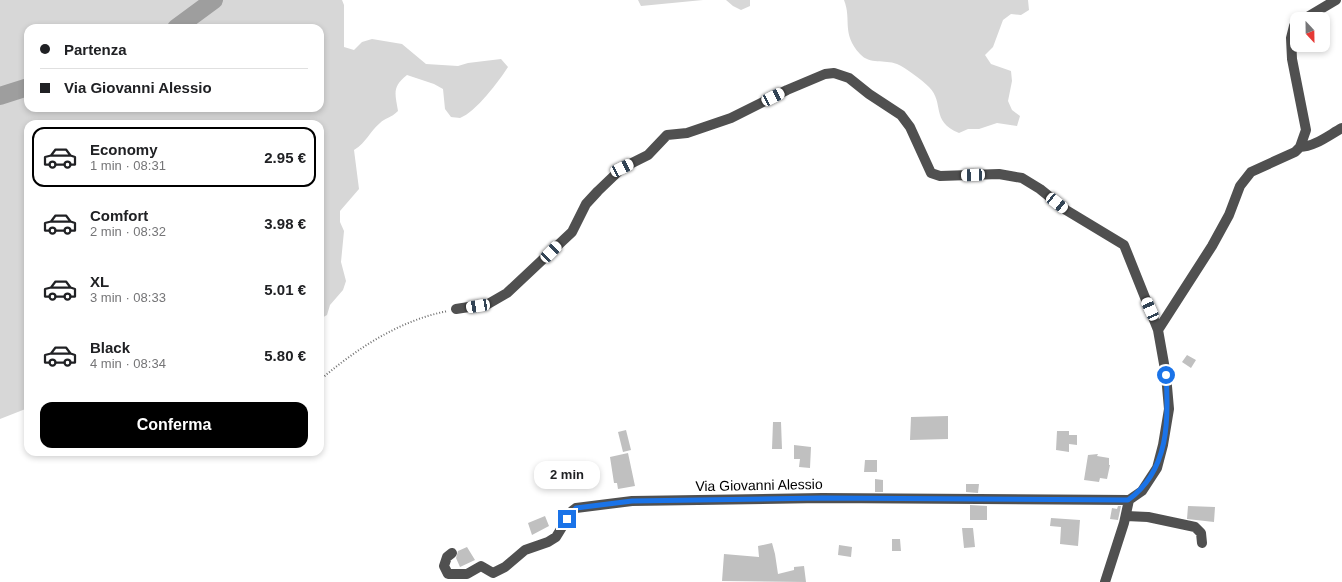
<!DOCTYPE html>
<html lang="it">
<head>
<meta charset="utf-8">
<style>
  body { margin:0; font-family:Helvetica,sans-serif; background:#f6f6f6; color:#202124; height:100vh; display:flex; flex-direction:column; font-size:15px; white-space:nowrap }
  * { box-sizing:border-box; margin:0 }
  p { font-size:13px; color:#757577 }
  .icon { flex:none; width:22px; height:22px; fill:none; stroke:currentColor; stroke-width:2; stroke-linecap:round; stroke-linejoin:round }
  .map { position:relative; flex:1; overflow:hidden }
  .sheet { position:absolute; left:24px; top:120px; width:300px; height:336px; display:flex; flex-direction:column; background:#fff; border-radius:12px; box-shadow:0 2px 6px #0003 }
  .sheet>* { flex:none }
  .guide { position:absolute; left:24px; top:24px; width:300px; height:88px; border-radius:12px; box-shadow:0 2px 6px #0003; display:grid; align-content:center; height:88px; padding:0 16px; background:#fff }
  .needle { width:26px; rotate:158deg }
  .controls { position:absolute; left:1290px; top:12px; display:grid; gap:8px }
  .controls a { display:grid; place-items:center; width:40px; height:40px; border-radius:8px; background:#fff; box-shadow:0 2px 6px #0003; font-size:20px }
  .end { position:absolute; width:18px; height:18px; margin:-9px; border:5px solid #1a73e8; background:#fff; box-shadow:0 0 0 2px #fff }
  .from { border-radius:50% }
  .bubble { position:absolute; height:28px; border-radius:12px; background:#fff; box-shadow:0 2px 6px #0003; font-size:13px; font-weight:800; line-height:28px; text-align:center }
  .car { position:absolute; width:12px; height:24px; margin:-12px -6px; border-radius:5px; box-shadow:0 0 3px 1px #0007; background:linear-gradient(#fff 24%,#345 0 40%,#fff 0 76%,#345 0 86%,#fff 0) }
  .guide b { display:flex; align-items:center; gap:14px; height:38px; font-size:15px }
  .guide b+b { border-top:1px solid #e0e0e0 }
  .guide i { width:10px; height:10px; background:#202124 }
  ul { padding:7px 0 0; list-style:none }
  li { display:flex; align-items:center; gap:12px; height:60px; margin:0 8px 6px; padding:0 8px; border:2px solid transparent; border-radius:12px }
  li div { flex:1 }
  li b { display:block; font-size:15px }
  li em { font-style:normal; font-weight:800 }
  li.current { border-color:#000 }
  li>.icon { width:36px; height:36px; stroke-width:1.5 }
  .action { display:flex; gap:8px; margin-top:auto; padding:8px 16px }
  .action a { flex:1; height:46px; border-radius:12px; background:#000; color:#fff; font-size:16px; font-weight:800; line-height:46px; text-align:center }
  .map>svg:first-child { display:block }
  .green { fill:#d7d7d7; fill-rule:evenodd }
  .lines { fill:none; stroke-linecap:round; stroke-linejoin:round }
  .river { stroke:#9e9e9e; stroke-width:18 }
  .building { fill:#c0c0c0 }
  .path { stroke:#727272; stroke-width:2; stroke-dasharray:1 2; stroke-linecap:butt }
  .minor { stroke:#505050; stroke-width:10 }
  .route { stroke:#1a73e8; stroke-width:5 }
  .labels { text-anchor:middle; stroke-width:3; stroke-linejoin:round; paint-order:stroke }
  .street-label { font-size:14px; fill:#000; stroke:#fff }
</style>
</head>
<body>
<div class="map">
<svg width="1342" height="582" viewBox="0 0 1342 582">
  <rect width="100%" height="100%" fill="#fff"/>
  <path class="green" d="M0,0H342L344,5V47L354,50L362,42L372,39L402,44L426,64L458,66L468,63L501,59L508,67C499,81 476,112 460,118C458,118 453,117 451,117L445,109L443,89L434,84L407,75C392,87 395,93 398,111C391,118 385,118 380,123C369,132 367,142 354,150L359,189L340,211V222L344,231L341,262L346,281L343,290L330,305L327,315L320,319V124H28V408L0,419ZM28,28H320V108H28Z
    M638,0H703L641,6Z
    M726,0H750V6L741,10L733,6Z
    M844,0H1028L1029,10L1021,15L1011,14L1003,20L993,47L985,55L991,64L1011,71L1012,81L1008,101L1012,110L1020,116L1017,126L997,123L979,129H968L959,133C930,121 945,103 929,87C922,80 906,68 897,64C884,59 870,65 860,54C841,33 852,20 844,0Z"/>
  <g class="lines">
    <path class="river" d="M176,28L214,0
      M0,96L28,87"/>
  </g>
  <path class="building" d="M1187,355L1196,360L1191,368L1182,362Z
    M948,416V439L910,440L911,417Z
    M773,422H781L782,449H772Z
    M626,430L631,450L623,452L618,432Z
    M1057,431H1069V435H1077V445L1069,444V452L1056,450Z
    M794,445L811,447L810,468L799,467L800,459H794Z
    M628,453L635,486L618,489L617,483H614L610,457Z
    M1098,454L1097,456L1109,458V465H1110L1107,479L1100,478L1099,482L1084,480L1088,455Z
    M865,460H877V472H864Z
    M875,479L883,480V492H875Z
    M966,484H979L978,493L966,492Z
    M970,505L987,506V520H970Z
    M1118,506H1121L1118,520L1110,519L1112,508L1117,509Z
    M1188,506L1215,507L1214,522L1187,519Z
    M545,516L549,526L532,535L528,523Z
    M1051,518L1080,520L1078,546L1060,544L1061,527L1050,526Z
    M962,528H973L975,547L964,548Z
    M892,539H900L901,551H892Z
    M772,543L775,554L778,574L794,570V567L804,566L806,582L722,581L724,554L759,557L758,546Z
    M839,545L852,547L851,557L838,555Z
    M467,547L475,560L460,567L456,558L458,551Z"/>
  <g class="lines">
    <path class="path" d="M320,380C356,349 400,320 448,311"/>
    <path class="minor" d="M1304,19L1336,0
      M1300,147C1314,147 1329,135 1342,128
      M456,309L488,304L507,293L572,232L586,204L598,191L622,168L648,155L667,135L687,133L731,118L787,90L825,74L834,73L849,78L869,94L901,115L910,127L931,173L940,176L999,174L1022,178L1040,189L1066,210L1124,245L1158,330L1166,375L1169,409L1163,445L1157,468L1142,491L1129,500
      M1158,330L1212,246L1229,215L1240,186L1251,172L1295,152L1300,147L1306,130L1292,59L1291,38L1294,26L1297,24
      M1126,516L1148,517L1195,527L1201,533L1202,543
      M452,553L447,557L444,566L448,574H467L481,566L493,573L505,567L525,550L548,542L556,537L572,511L576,508L632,501L822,498L1129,500
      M1105,582L1124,523L1129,500"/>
  </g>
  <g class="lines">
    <path class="route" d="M567,519L576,508L632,501L822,498L1128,500C1169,471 1169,420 1166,375"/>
  </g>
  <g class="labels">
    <g class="street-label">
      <text transform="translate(759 485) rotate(-1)" y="5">Via Giovanni Alessio</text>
    </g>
  </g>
</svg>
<div class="controls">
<a><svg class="needle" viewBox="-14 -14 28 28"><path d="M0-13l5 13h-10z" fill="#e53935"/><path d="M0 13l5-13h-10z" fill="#757577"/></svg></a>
</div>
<i class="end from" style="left:1166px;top:375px"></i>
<i class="end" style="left:567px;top:519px"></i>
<div class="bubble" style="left:534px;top:461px;width:66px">2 min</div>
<i class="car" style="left:773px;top:97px;rotate:63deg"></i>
<i class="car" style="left:622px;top:168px;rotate:64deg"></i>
<i class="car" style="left:973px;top:175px;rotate:268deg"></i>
<i class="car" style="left:1057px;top:203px;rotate:129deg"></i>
<i class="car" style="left:551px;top:252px;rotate:45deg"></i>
<i class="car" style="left:478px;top:306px;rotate:261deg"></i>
<i class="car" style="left:1150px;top:309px;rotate:336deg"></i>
<div class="guide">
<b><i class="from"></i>Partenza</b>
<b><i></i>Via Giovanni Alessio</b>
</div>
<section class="sheet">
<ul>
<li class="current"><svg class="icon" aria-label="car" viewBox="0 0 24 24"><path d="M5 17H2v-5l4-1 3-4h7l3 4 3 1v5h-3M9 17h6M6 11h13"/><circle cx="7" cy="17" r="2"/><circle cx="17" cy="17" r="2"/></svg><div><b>Economy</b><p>1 min · 08:31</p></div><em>2.95 €</em></li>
<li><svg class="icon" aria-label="car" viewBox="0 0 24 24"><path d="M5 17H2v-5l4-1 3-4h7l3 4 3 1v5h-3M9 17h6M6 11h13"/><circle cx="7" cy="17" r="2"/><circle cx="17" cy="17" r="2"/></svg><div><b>Comfort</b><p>2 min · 08:32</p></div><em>3.98 €</em></li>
<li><svg class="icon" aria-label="car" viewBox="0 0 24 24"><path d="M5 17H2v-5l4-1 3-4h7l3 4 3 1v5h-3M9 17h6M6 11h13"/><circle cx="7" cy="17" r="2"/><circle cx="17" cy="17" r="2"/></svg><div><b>XL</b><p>3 min · 08:33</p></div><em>5.01 €</em></li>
<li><svg class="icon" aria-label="car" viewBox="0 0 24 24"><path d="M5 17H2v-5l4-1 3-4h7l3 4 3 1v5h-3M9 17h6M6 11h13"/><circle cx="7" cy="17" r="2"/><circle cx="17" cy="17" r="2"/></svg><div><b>Black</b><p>4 min · 08:34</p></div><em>5.80 €</em></li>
</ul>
<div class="action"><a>Conferma</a></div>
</section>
</div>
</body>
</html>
